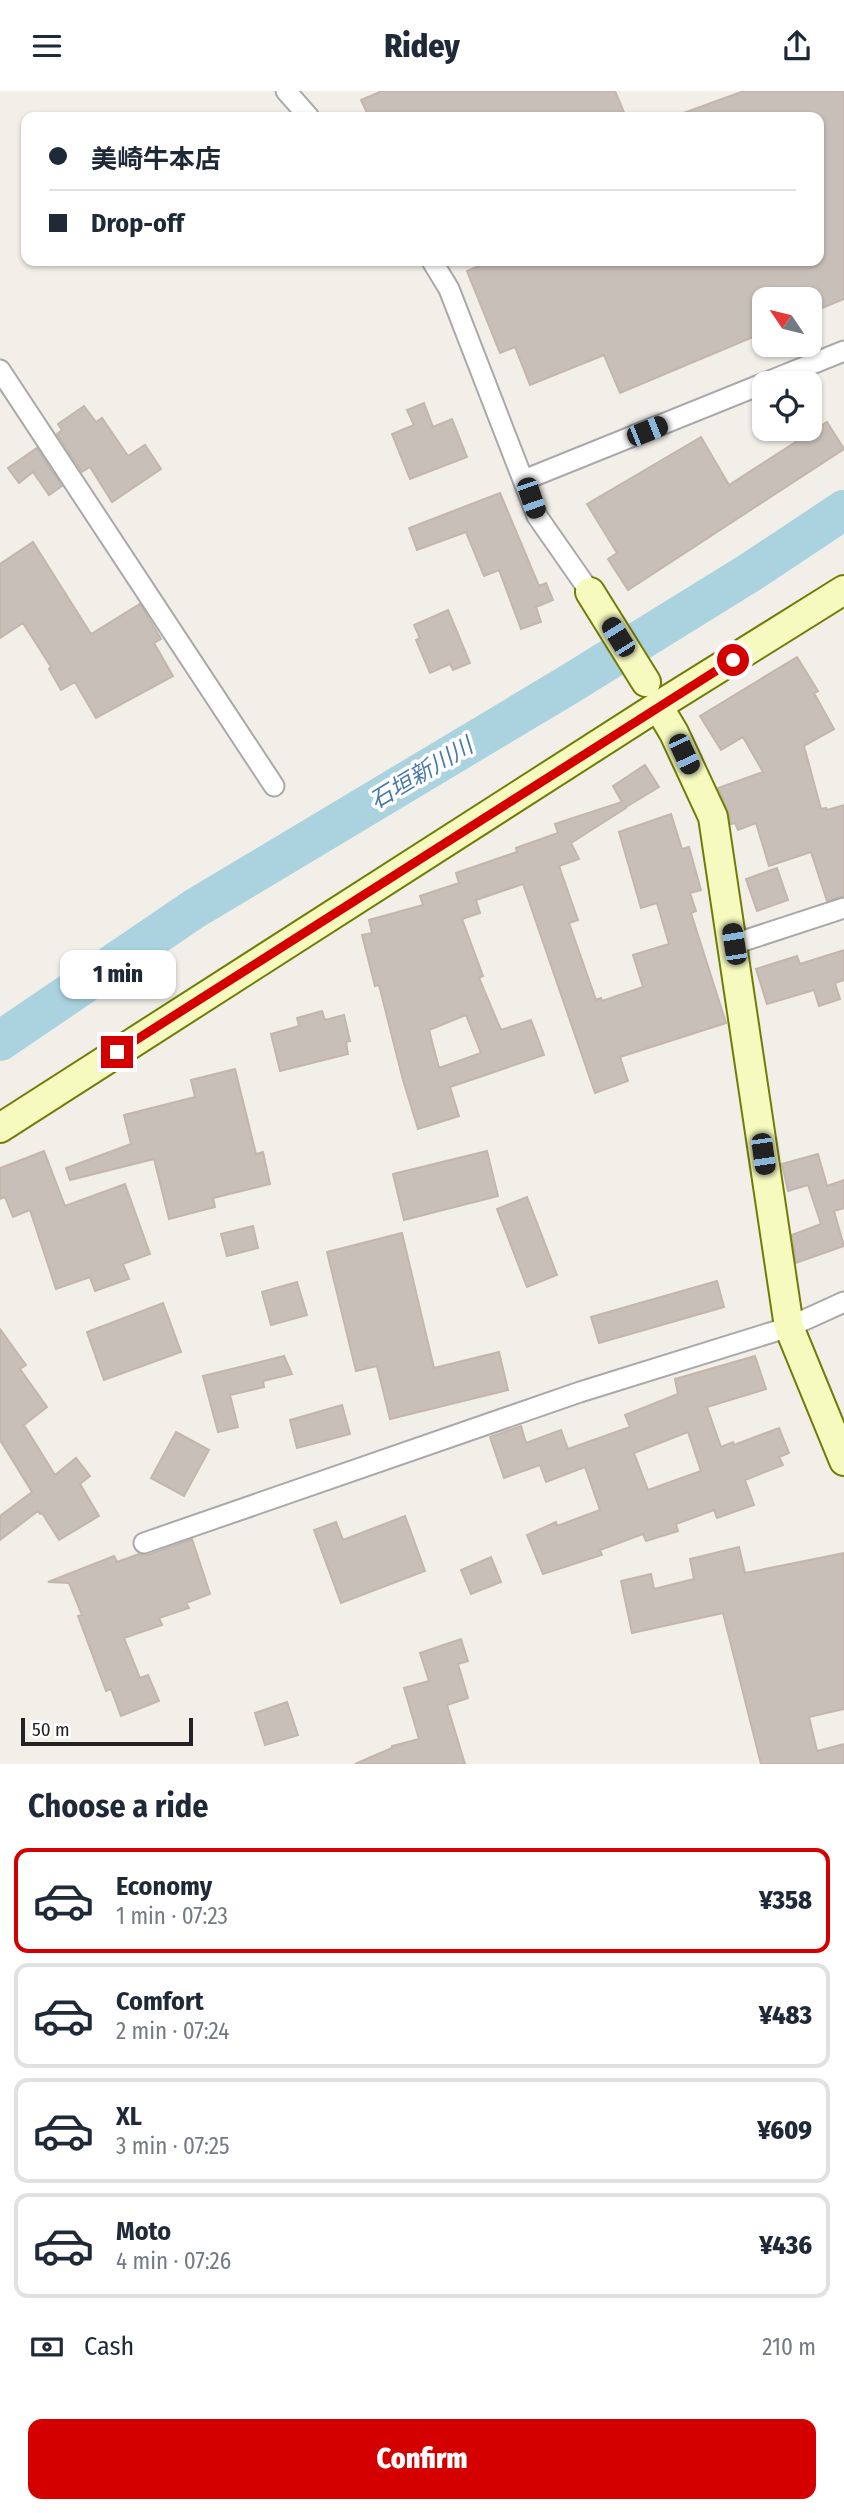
<!DOCTYPE html>
<html lang="en">
<head>
<meta charset="utf-8">
<style>
  body { margin:0; font-family:"Fira Sans Condensed","Noto Sans JP",sans-serif; background:#f6f6f7; color:#1f2937; height:100vh; display:flex; flex-direction:column; font-size:26px; white-space:nowrap }
  * { box-sizing:border-box; margin:0 }
  p { font-size:23px; color:#747a83 }
  .icon { flex:none; width:38px; height:38px; fill:none; stroke:currentColor; stroke-width:2; stroke-linecap:round; stroke-linejoin:round }
  .map { position:relative; height:1673px; overflow:hidden }
  .side { display:flex; flex-direction:column; background:#fff; flex:1 }
  .side>* { flex:none }
  .banner { position:absolute; left:21px; top:21px; width:803px; height:154px; border-radius:14px; box-shadow:0 2px 5px #0004; display:grid; align-content:center; height:154px; padding:0 28px; background:#fff }
  .needle { width:46px; rotate:305deg }
  .controls { position:absolute; left:752px; top:196px; display:grid; gap:14px }
  .controls a { display:grid; place-items:center; width:70px; height:70px; border-radius:14px; background:#fff; box-shadow:0 2px 5px #0004; font-size:35px }
  .scale { position:absolute; left:21px; bottom:18px; width:172px; box-sizing:border-box; padding-left:7px; border:4px solid #222; border-top:0; font-size:19px; line-height:24px; white-space:nowrap; color:#222; -webkit-text-stroke:5px #fff; paint-order:stroke }
  .end { position:absolute; width:32px; height:32px; margin:-16px; border:9px solid #d40000; background:#fff; box-shadow:0 0 0 4px #fff }
  .from { border-radius:50% }
  .bubble { position:absolute; height:49px; border-radius:14px; background:#fff; box-shadow:0 2px 5px #0004; font-size:23px; font-weight:800; line-height:49px; text-align:center }
  .car { position:absolute; width:21px; height:42px; margin:-21px -10px; border-radius:9px; box-shadow:0 0 5px 2px #0007; background:linear-gradient(#222 24%,#8ab4d8 0 40%,#222 0 76%,#8ab4d8 0 86%,#222 0) }
  .banner b { display:flex; align-items:center; gap:24px; height:66px; font-size:26px }
  .banner b+b { border-top:2px solid #e0e1e3 }
  .banner i { width:18px; height:18px; background:#1f2937 }
  ul { padding:0; list-style:none }
  li { display:flex; align-items:center; gap:21px; height:105px; margin:0 14px 10px; padding:0 14px; border:4px solid #e0e1e3; border-radius:14px }
  li div { flex:1 }
  li b { display:block; font-size:26px }
  li em { font-style:normal; font-weight:800 }
  li.current { border-color:#d40000 }
  li>.icon { width:63px; height:63px; stroke-width:1.5 }
  h2 { padding:0 28px; font-size:32px; line-height:84px }
  .pay { display:flex; align-items:center; gap:18px; height:77px; padding:0 28px; font-size:26px }
  .pay p { margin-inline-start:auto }
  .action { display:flex; gap:14px; margin-top:auto; padding:14px 28px }
  .action a { flex:1; height:80px; border-radius:14px; background:#d40000; color:#fff; font-size:28px; font-weight:800; line-height:80px; text-align:center }
  header { display:flex; justify-content:space-between; align-items:center; height:91px; padding:0 28px; background:#fff; font-size:32px; font-weight:800 }
  .map>svg:first-child { display:block }
  .lines { fill:none; stroke-linecap:round; stroke-linejoin:round }
  .stream { stroke:#aad3df; stroke-width:7 }
  .river { stroke:#aad3df; stroke-width:40 }
  .building { fill:#c7bfb8; stroke:#c4b6ab; stroke-width:2; fill-rule:evenodd }
  .street-casing { stroke:#a9a9a9; stroke-width:23 }
  .secondary-casing { stroke:#707d05; stroke-width:32 }
  .street { stroke:#fff; stroke-width:19 }
  .secondary { stroke:#f7fabf; stroke-width:28 }
  .route { stroke:#d40000; stroke-width:9 }
  .labels { text-anchor:middle; stroke-width:7; stroke-linejoin:round; paint-order:stroke }
  .water-label { font-size:23px; font-style:italic; fill:#4a7aab; stroke:#fff }
</style>
</head>
<body>
<header><svg class="icon" aria-label="menu" viewBox="0 0 24 24"><path d="M4 6h16M4 12h16M4 18h16"/></svg>Ridey<svg class="icon" aria-label="share" viewBox="0 0 24 24"><path d="M12 15V3M7 8l5-5 5 5M5 13v7h14v-7"/></svg></header>
<div class="map">
<svg width="844" height="1673" viewBox="0 0 844 1673">
  <rect width="100%" height="100%" fill="#f2efe9"/>
  <g class="lines">
    <path class="stream" d="M0,937L6,946"/>
    <path class="river" d="M0,950L194,818L568,594L749,482L844,419"/>
  </g>
  <path class="building" d="M382,0H615L626,26H369L361,9Z
    M744,0H844V208L810,222V208H765V241L620,302L604,264L530,294L515,256L500,262L467,180L490,170H819V26H678V24Z
    M424,312L433,336L452,328L467,366L410,388L392,343L414,334L407,319Z
    M84,315L96,331L102,327L128,365L145,354L161,378L112,411L90,376L82,381L57,343L62,339L58,333Z
    M827,331L844,358L628,499L608,468L617,462L587,413L701,346L729,394Z
    M37,357L62,395L49,404L33,381L19,392L8,377Z
    M500,402L539,495L546,492L553,509L536,516L541,531L521,538L499,479L484,485L466,441L417,459L409,437Z
    M33,451L91,543L140,513L161,548L154,552L173,585L96,627L75,591L61,599L49,578L51,576L23,532L0,547V473Z
    M448,519L470,572L453,579L450,573L430,582L416,549L420,547L414,534Z
    M797,566L818,600L814,602L834,638L804,655L821,718L826,717L827,719L844,714V805L827,810L811,761L769,775L756,732L738,739L735,732L731,733L728,719L718,697L763,681L743,646L721,659L700,625Z
    M645,674L659,696L626,716L625,715L626,717L571,752L579,768L559,775L578,829L569,832L596,909L601,907L602,910L643,896L633,864L669,853L657,812L641,817L619,741L671,723L682,758L689,756L701,799L690,802L696,820L691,822L726,932L620,966L628,990L595,1002L523,793L476,809L480,822L462,828L483,885L479,887L501,939L531,929L544,964L450,996L459,1025L418,1038L403,989L379,894L375,895L362,844L372,842L369,829L423,814L420,805L459,792L456,782L517,761L516,757L558,742L555,733L622,711L613,695ZM466,924L481,962L439,977L429,939Z
    M777,777L788,809L757,820L746,788Z
    M844,859V889L835,892L840,908L819,915L814,899L767,913L756,878L797,865L800,873Z
    M322,920L325,929L344,924L350,950L346,951L348,963L280,980L271,943L299,935L297,927Z
    M235,978L256,1063L263,1061L270,1093L213,1107L215,1116L169,1128L154,1068L70,1089L66,1077L131,1053L124,1024L195,1006L191,989Z
    M44,1060L65,1115L125,1093L150,1163L123,1173L129,1188L95,1200L90,1186L56,1198L30,1119L13,1126L5,1106L0,1108V1077Z
    M487,1060L498,1105L404,1129L393,1083Z
    M818,1063L827,1095L844,1089V1117L834,1120L844,1155L796,1172L792,1144L821,1133L808,1094L788,1100L782,1073Z
    M527,1106L557,1184L527,1196L497,1118Z
    M253,1135L258,1157L227,1165L221,1143Z
    M402,1142L434,1277L499,1261L508,1299L390,1328L377,1275L356,1280L327,1161Z
    M717,1190L724,1216L599,1252L591,1226Z
    M297,1191L307,1224L271,1234L262,1201Z
    M163,1212L181,1261L104,1289L87,1241Z
    M0,1238L26,1274L20,1278L47,1316L24,1334L55,1384L76,1367L90,1385L80,1393L99,1425L59,1449L42,1422L40,1423L38,1420L0,1449V1425L32,1401L0,1349Z
    M284,1265L292,1283L263,1290L264,1296L230,1304L238,1336L218,1341L203,1285Z
    M755,1265L766,1298L707,1316L721,1356L733,1351L734,1354L779,1337L789,1362L779,1366L783,1374L745,1389L754,1414L717,1427L714,1419L676,1433L678,1440L646,1450L643,1443L600,1459L602,1464L543,1483L527,1444L556,1431L557,1435L600,1419L585,1376L546,1391L540,1374L504,1387L490,1346L521,1335L526,1352L561,1339L568,1358L630,1336L625,1324L678,1303L675,1288ZM688,1341L701,1380L648,1399L634,1362Z
    M342,1314L350,1343L297,1357L290,1329Z
    M176,1341L209,1359L184,1405L151,1387Z
    M405,1425L425,1480L341,1512L314,1439L336,1431L343,1449Z
    M192,1448L210,1503L186,1512L189,1517L159,1527L162,1534L124,1547L140,1587L148,1584L159,1610L121,1625L111,1598L106,1600L78,1525L82,1524L69,1492L48,1491L114,1465L117,1471L139,1463L148,1464Z
    M739,1456L745,1482L844,1462V1618L809,1626L817,1660L844,1653V1673H761L723,1522L632,1542L621,1490L651,1483L654,1498L694,1488L690,1468Z
    M491,1466L501,1491L471,1503L461,1479Z
    M461,1548L468,1570L458,1573L468,1607L447,1614L465,1673H355L392,1657V1655L419,1648L404,1597L429,1590L420,1562Z
    M287,1611L298,1644L265,1654L255,1622Z"/>
  <g class="lines">
    <g class="street-casing">
      <path id="street" d="M286,0L309,26
        M432,170L449,198L537,425L590,501
        M0,279L274,695
        M524,389L844,260
        M734,853L844,817
        M144,1452L580,1301L789,1236L844,1211"/>
    </g>
    <g class="secondary-casing">
      <path id="secondary" d="M590,501L646,591
        M658,615L674,642L713,726L789,1236L844,1370
        M0,1037L658,615L844,499"/>
    </g>
    <use href="#street" class="street"/>
    <use href="#secondary" class="secondary"/>
  </g>
  <g class="lines">
    <path class="route" d="M117,961L733,569"/>
  </g>
  <g class="labels">
    <g class="water-label">
      <text transform="translate(421 682) rotate(-31)" y="8">石垣新川川</text>
    </g>
  </g>
</svg>
<div class="controls">
<a><svg class="needle" viewBox="-14 -14 28 28"><path d="M0-13l5 13h-10z" fill="#e53935"/><path d="M0 13l5-13h-10z" fill="#747a83"/></svg></a>
<a><svg class="icon" aria-label="locate" viewBox="0 0 24 24"><circle cx="12" cy="12" r="6"/><path d="M12 2v4M12 18v4M2 12h4M18 12h4"/></svg></a>
</div>
<div class="scale">50 m</div>
<i class="end from" style="left:733px;top:569px"></i>
<i class="end" style="left:117px;top:961px"></i>
<div class="bubble" style="left:60px;top:859px;width:116px">1 min</div>
<i class="car" style="left:647px;top:340px;rotate:68deg"></i>
<i class="car" style="left:531px;top:407px;rotate:161deg"></i>
<i class="car" style="left:618px;top:546px;rotate:328deg"></i>
<i class="car" style="left:684px;top:663px;rotate:155deg"></i>
<i class="car" style="left:734px;top:853px;rotate:351deg"></i>
<i class="car" style="left:763px;top:1063px;rotate:172deg"></i>
<div class="banner">
<b><i class="from"></i>美崎牛本店</b>
<b><i></i>Drop-off</b>
</div>
</div>
<section class="side">
<h2>Choose a ride</h2>
<ul>
<li class="current"><svg class="icon" aria-label="car" viewBox="0 0 24 24"><path d="M5 17H2v-5l4-1 3-4h7l3 4 3 1v5h-3M9 17h6M6 11h13"/><circle cx="7" cy="17" r="2"/><circle cx="17" cy="17" r="2"/></svg><div><b>Economy</b><p>1 min · 07:23</p></div><em>¥358</em></li>
<li><svg class="icon" aria-label="car" viewBox="0 0 24 24"><path d="M5 17H2v-5l4-1 3-4h7l3 4 3 1v5h-3M9 17h6M6 11h13"/><circle cx="7" cy="17" r="2"/><circle cx="17" cy="17" r="2"/></svg><div><b>Comfort</b><p>2 min · 07:24</p></div><em>¥483</em></li>
<li><svg class="icon" aria-label="car" viewBox="0 0 24 24"><path d="M5 17H2v-5l4-1 3-4h7l3 4 3 1v5h-3M9 17h6M6 11h13"/><circle cx="7" cy="17" r="2"/><circle cx="17" cy="17" r="2"/></svg><div><b>XL</b><p>3 min · 07:25</p></div><em>¥609</em></li>
<li><svg class="icon" aria-label="car" viewBox="0 0 24 24"><path d="M5 17H2v-5l4-1 3-4h7l3 4 3 1v5h-3M9 17h6M6 11h13"/><circle cx="7" cy="17" r="2"/><circle cx="17" cy="17" r="2"/></svg><div><b>Moto</b><p>4 min · 07:26</p></div><em>¥436</em></li>
</ul>
<div class="pay"><svg class="icon" aria-label="cash" viewBox="0 0 24 24"><path d="M3 7h18v10H3z"/><circle cx="12" cy="12" r="2"/></svg>Cash<p>210 m</p></div>
<div class="action"><a>Confirm</a></div>
</section>
</body>
</html>
